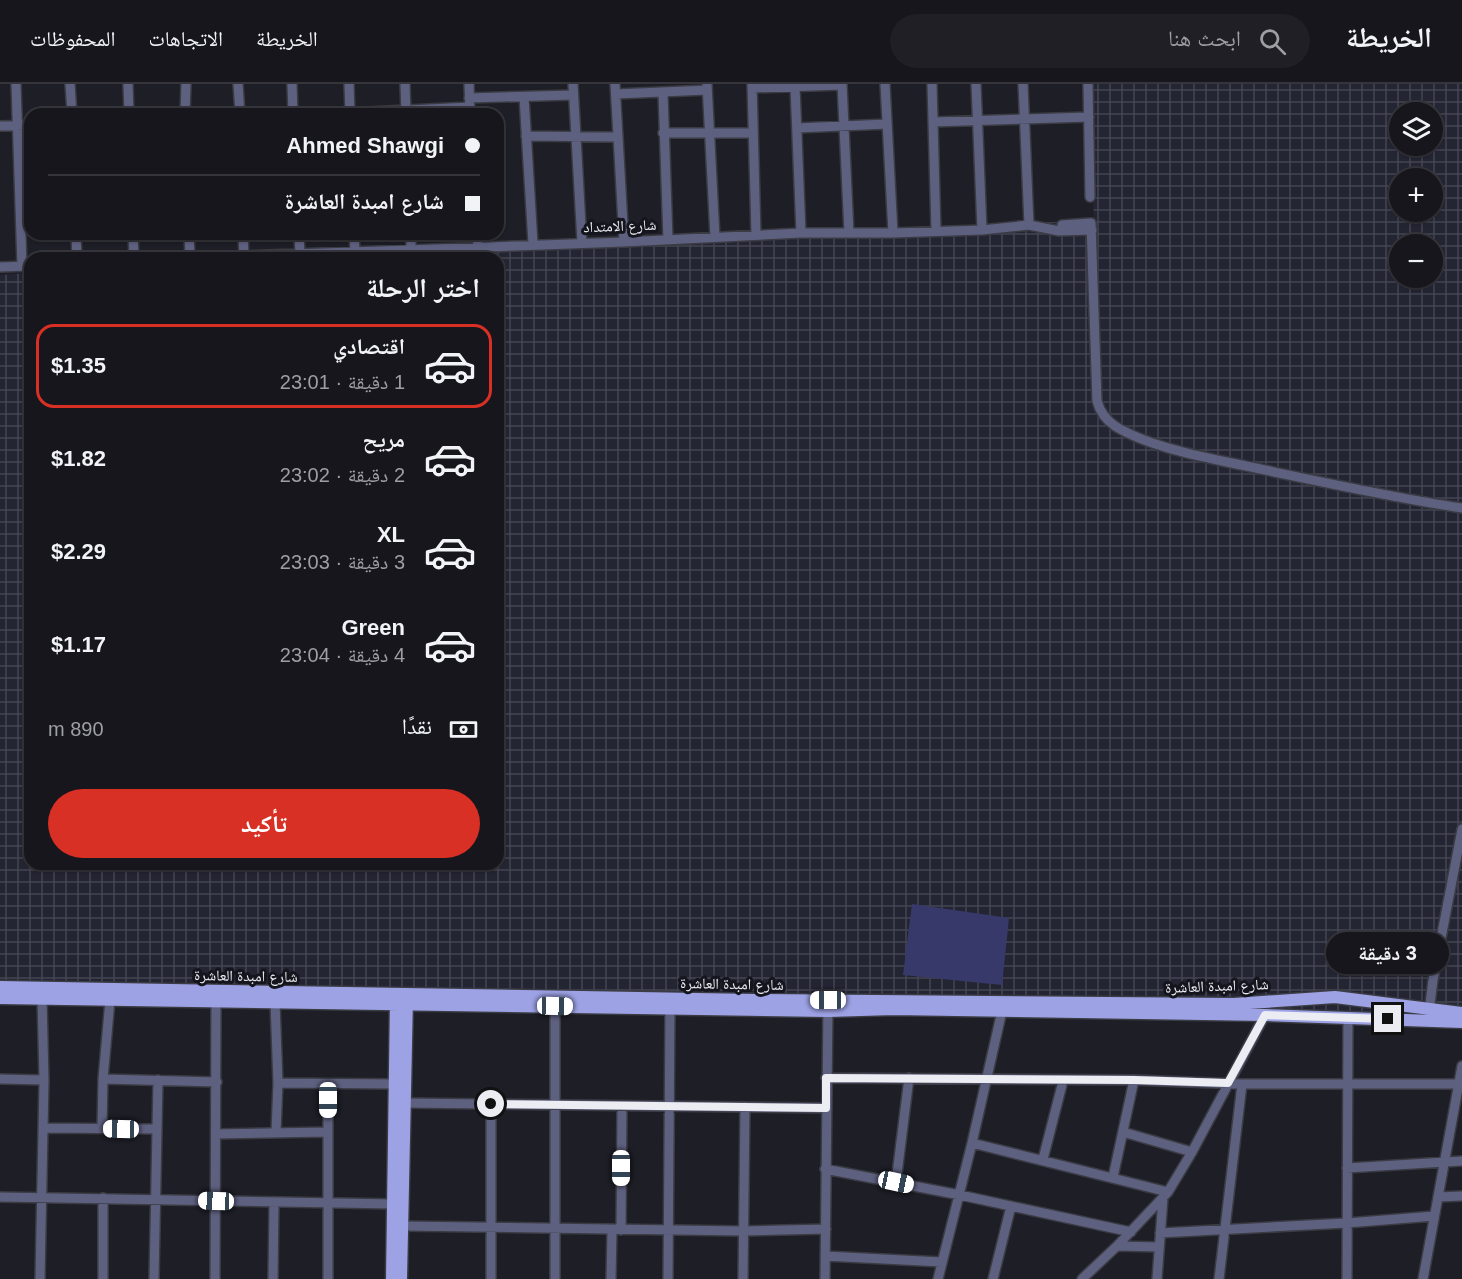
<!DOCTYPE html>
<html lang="ar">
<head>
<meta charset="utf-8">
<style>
  body { margin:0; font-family:Helvetica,"Noto Naskh Arabic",sans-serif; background:#1f1f25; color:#f1f3f6; direction:rtl; height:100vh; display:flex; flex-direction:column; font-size:22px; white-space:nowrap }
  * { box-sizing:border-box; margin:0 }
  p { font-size:20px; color:#9e9fa3 }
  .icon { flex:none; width:33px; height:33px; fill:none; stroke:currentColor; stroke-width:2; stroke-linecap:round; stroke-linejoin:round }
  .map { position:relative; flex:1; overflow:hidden; direction:ltr }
  .side { position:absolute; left:24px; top:168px; width:480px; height:618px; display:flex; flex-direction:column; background:#16161c; border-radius:18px; box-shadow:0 2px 4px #0004,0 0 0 2px #35353b; direction:rtl }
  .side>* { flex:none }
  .banner { position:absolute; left:24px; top:24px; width:480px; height:132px; border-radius:18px; box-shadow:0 2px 4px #0004,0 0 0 2px #35353b; direction:rtl; display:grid; align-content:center; height:132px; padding:0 24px; background:#16161c }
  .buttons { position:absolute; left:1389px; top:18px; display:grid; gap:12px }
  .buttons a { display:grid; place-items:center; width:54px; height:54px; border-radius:50%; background:#16161c; box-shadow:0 2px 4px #0004,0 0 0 2px #35353b; font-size:30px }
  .end { position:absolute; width:27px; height:27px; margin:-14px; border:8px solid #ecedf3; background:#111; box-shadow:0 0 0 3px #111 }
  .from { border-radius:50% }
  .bubble { position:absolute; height:42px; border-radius:21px; background:#16161c; box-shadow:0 2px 4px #0004,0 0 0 2px #35353b; font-size:20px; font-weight:700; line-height:42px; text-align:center; direction:rtl }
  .car { position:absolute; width:18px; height:36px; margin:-18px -9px; border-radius:8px; box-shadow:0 0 4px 2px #0007; background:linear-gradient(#fff 24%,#345 0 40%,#fff 0 76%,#345 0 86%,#fff 0) }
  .banner b { display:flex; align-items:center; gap:21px; height:57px; font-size:22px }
  .banner b+b { border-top:2px solid #35353b }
  .banner i { width:15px; height:15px; background:#f1f3f6 }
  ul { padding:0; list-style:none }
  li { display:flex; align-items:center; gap:18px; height:84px; margin:0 12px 9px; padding:0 12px; border:3px solid transparent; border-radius:18px }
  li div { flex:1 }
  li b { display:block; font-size:22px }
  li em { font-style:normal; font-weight:700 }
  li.selected { border-color:#d93025 }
  li>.icon { width:54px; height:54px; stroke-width:1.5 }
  h2 { padding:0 24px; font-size:27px; line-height:72px }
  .pay { display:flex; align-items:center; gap:15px; height:66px; padding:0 24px; font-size:22px }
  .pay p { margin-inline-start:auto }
  .button { display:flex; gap:12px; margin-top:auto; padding:12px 24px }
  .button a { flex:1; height:69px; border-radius:36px; background:#d93025; color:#fff; font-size:24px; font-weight:700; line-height:69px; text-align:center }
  header { display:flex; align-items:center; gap:36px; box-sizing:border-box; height:84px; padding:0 30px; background:#16161c; border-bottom:2px solid #35353b }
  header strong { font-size:28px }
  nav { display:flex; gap:33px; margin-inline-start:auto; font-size:21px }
  .search { width:420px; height:54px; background:#1f1f25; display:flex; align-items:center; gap:15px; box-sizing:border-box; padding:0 21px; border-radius:33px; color:#9e9fa3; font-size:22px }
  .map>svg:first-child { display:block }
  .industrial { fill:url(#industrial-grid); fill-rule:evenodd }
  .pitch { fill:#38396b }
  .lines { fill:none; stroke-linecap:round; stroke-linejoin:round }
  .minor-casing { stroke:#3a3b43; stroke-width:12 }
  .major-casing { stroke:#3a3b43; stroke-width:15 }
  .minor { stroke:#5e6080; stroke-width:9 }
  .major { stroke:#9da2e5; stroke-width:12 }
  .route { stroke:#ecedf3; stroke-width:8 }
  .labels { text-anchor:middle; stroke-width:6; stroke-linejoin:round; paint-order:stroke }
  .street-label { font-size:15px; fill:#ecedf3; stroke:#14151d }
</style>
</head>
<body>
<header>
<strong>الخريطة</strong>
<div class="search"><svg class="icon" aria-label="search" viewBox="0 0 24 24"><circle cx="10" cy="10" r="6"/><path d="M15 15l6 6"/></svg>ابحث هنا</div>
<nav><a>الخريطة</a><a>الاتجاهات</a><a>المحفوظات</a></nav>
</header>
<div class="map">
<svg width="1462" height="1195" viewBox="0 0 1462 1195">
  <defs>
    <pattern id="industrial-grid" width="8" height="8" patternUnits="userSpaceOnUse" patternTransform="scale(1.5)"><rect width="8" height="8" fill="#242533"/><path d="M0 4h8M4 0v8" fill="none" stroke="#444551"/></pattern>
  </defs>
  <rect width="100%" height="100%" fill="#1d1e26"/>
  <path class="industrial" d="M1088,0H1462V931L0,915V191L30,189V780H498V174H295L1094,136ZM1400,28H1432V62H1400ZM1400,94H1432V128H1400ZM1400,160H1432V194H1400Z"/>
  <path class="pitch" d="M912,820L1009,834L1002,901L903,891Z"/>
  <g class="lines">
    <g class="minor-casing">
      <path id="minor" d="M16,0L22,182
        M70,0L72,30
        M128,0L129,30
        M238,0L240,30
        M292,0L293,30
        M349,0L350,30
        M405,0L406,30
        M469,0L470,30
        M573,0L582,159
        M615,0L624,158
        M707,0L715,153
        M752,0L756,151
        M842,0L849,149
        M885,0L893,149
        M932,0L936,147
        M976,0L982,146
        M1023,0L1029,141
        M1088,0L1090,113
        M795,3L801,149
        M752,4L842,1
        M663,9L668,156
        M616,10L707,6
        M524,13L533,160
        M469,14L573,11
        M185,30L186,0
        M327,30L470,23
        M933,38L1089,33
        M0,42L30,41
        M797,44L887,40
        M663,49H753
        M526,52L617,53
        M1062,141L1091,139L1097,317C1100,328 1106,336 1115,342C1148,363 1208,374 1246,382C1318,397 1389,413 1462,424
        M76,150L77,174
        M133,150L134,174
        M189,150L190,174
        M243,150L244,172
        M299,150L300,170
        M354,150L355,167
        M411,150V165
        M477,150L478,164
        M187,174L624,158L801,149H893L982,146L1029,141L1059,147L1092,146
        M0,183L30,182
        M275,918L278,999L276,1048
        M1429,928L1433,896L1462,745
        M826,994L1134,996L1242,1000H1462
        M0,995L44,996
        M103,995L217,998
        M278,999L394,1000
        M405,1019L826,1024
        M43,1044L157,1045
        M102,1044L103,995L110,916
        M1123,1048L1192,1068
        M216,1050L328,1048
        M972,1059L1168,1108
        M1043,1075L1063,997
        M1347,1084L1462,1077
        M825,1085L960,1111L1131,1148
        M1113,1093L1134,996
        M896,1098L909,994
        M0,1113L394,1120
        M1438,1113L1462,1112
        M402,1142L743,1147L826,1145
        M621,1146L622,1022
        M1160,1149L1347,1139L1434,1132
        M1117,1162L1159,1163
        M825,1172L942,1178
        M40,1195L44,996L42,914
        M103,1195V1114
        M154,1195L158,996
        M215,1195L216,917
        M273,1195L274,1119
        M328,1195V1000
        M491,1195V1020
        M555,1195V922
        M611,1195L612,1146
        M668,1195L670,923
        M743,1195L745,1023
        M825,1195L828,921
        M938,1195L972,1059L1002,927
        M993,1195L1011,1122
        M1082,1195L1117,1162L1168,1108L1192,1068L1265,931
        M1157,1195L1163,1114
        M1219,1195L1242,1000
        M1347,1195L1348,934
        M1423,1195L1462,982"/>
    </g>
    <g class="major-casing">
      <path id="major" d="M0,903L754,916L1105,919L1234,920L1335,913L1462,929
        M0,914L828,927L894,925L1265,931L1462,938
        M392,1195L396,914
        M401,1195L407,914"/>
    </g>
    <use href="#minor" class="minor"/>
    <use href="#major" class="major"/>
  </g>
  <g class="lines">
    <path class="route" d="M491,1020L826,1024V994L1134,996L1228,999L1265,931L1388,935"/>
  </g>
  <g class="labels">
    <g class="street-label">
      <text transform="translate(620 142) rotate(-2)" y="5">شارع الامتداد</text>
      <text transform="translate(246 892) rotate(1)" y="5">شارع امبدة العاشرة</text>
      <text transform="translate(732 900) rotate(1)" y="5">شارع امبدة العاشرة</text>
      <text transform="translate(1217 902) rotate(-2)" y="5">شارع امبدة العاشرة</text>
    </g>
  </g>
</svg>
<div class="buttons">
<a><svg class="icon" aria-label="layers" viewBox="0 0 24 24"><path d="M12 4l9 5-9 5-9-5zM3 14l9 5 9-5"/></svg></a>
<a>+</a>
<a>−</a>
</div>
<i class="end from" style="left:491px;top:1020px"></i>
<i class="end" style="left:1388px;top:935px"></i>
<div class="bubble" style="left:1326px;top:848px;width:123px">3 دقيقة</div>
<i class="car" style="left:828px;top:916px;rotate:270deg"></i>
<i class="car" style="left:555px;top:922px;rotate:91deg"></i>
<i class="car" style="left:328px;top:1016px;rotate:180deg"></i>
<i class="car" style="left:121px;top:1045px;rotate:271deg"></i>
<i class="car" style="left:621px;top:1084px;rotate:180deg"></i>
<i class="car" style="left:896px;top:1098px;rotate:102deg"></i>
<i class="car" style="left:216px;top:1117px;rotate:272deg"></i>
<div class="banner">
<b><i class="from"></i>Ahmed Shawgi</b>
<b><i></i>شارع امبدة العاشرة</b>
</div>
<section class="side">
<h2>اختر الرحلة</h2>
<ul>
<li class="selected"><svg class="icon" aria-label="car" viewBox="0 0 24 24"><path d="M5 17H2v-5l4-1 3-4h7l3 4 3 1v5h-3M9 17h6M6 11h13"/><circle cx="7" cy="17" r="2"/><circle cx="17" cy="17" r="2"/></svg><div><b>اقتصادي</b><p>1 دقيقة · 23:01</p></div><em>$1.35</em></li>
<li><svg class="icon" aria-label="car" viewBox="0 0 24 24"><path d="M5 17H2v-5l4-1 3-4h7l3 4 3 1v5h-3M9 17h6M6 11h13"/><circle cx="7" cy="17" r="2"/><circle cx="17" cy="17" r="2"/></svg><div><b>مريح</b><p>2 دقيقة · 23:02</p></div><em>$1.82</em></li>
<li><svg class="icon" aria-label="car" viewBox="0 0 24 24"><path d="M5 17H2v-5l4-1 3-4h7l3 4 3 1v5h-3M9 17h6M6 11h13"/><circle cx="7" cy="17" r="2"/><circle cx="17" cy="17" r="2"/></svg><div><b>XL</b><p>3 دقيقة · 23:03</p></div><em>$2.29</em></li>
<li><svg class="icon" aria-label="car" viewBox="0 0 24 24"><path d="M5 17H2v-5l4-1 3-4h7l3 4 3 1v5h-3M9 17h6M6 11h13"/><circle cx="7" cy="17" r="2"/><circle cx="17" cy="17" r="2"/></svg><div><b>Green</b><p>4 دقيقة · 23:04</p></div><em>$1.17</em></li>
</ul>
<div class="pay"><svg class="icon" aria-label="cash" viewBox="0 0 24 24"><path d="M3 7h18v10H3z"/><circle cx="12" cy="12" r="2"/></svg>نقدًا<p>890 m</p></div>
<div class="button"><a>تأكيد</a></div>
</section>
</div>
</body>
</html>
